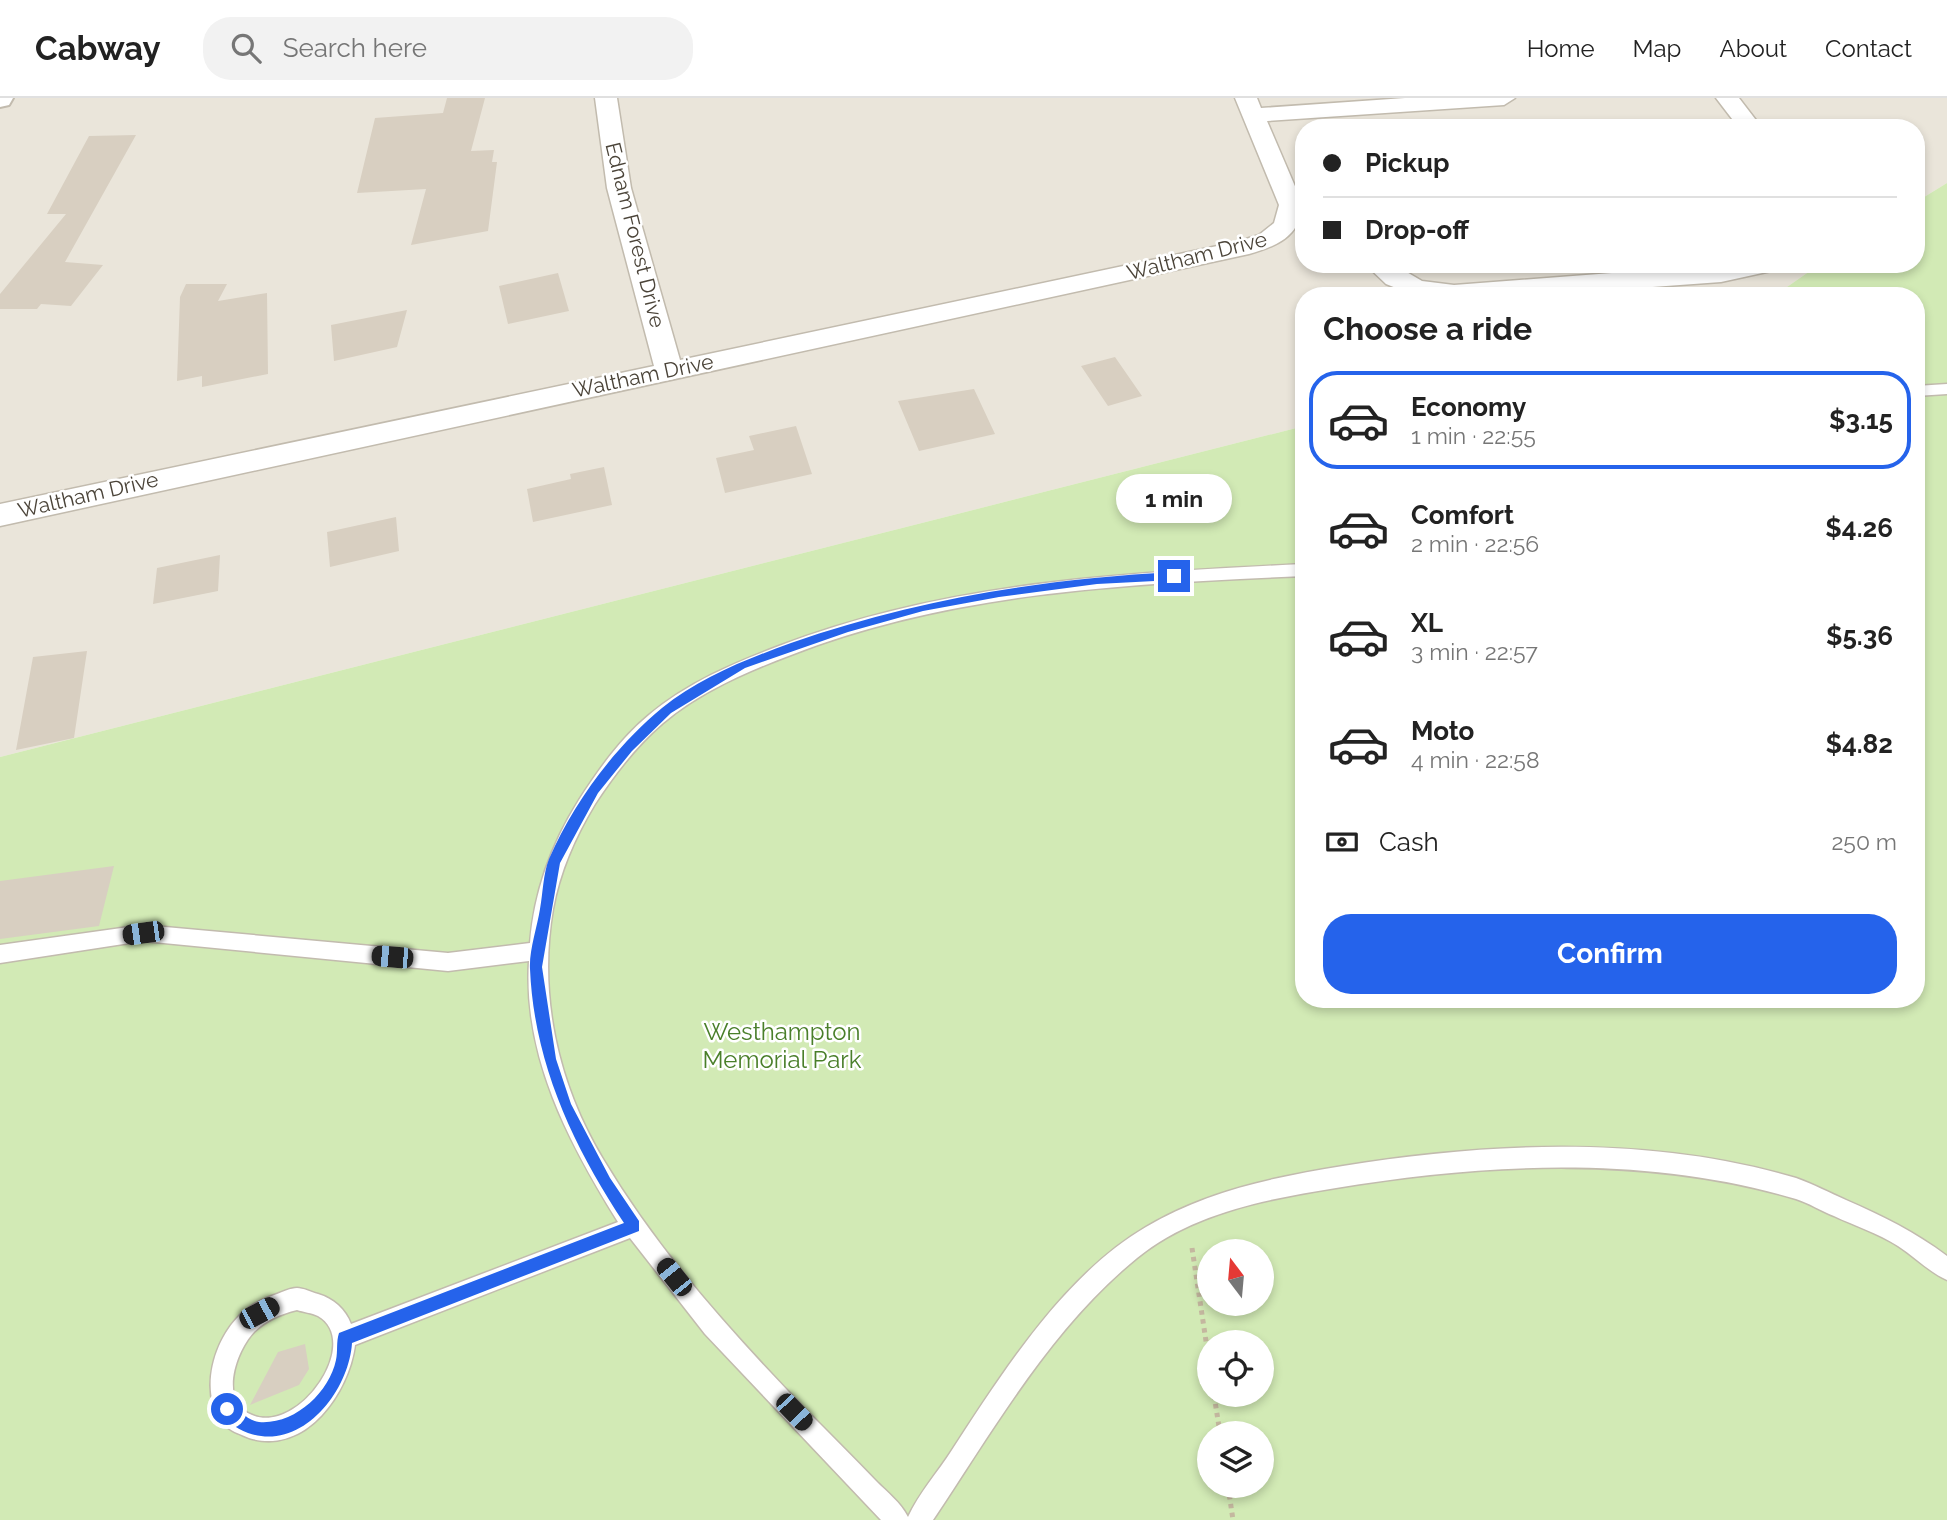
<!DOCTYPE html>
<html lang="en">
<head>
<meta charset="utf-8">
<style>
  body { margin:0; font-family:Raleway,sans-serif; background:#f2f2f2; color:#222; height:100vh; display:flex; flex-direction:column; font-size:26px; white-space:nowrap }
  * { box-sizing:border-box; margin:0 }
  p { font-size:23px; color:#767676 }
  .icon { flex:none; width:38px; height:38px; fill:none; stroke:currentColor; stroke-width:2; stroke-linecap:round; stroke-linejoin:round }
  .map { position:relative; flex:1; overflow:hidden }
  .drawer { position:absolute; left:1295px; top:189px; width:630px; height:721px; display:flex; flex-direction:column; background:#fff; border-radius:28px; box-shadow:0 4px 10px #0003 }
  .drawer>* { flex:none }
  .guide { position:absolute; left:1295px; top:21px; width:630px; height:154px; border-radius:28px; box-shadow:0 4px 10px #0003; display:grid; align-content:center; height:154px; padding:0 28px; background:#fff }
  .needle { width:46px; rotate:344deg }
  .buttons { position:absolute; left:1197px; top:1141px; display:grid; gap:14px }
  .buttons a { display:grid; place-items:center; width:77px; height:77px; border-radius:50%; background:#fff; box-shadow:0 4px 10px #0003; font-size:35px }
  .end { position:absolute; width:32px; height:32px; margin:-16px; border:9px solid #2563eb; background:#fff; box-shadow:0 0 0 4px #fff }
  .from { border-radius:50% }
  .bubble { position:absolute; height:49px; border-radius:24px; background:#fff; box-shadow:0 4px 10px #0003; font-size:23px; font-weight:700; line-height:49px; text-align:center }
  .car { position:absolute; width:21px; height:42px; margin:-21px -10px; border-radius:9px; box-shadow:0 0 5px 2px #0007; background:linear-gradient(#222 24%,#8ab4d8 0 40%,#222 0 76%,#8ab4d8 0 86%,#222 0) }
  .guide b { display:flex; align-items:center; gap:24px; height:66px; font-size:26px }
  .guide b+b { border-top:2px solid #e0e0e0 }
  .guide i { width:18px; height:18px; background:#222 }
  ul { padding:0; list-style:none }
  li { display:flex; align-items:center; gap:21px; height:98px; margin:0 14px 10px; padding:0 14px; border:4px solid transparent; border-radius:28px }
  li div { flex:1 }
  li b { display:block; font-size:26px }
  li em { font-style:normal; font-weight:700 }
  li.selected { border-color:#2563eb }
  li>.icon { width:63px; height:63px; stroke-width:1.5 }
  h2 { padding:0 28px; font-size:32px; line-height:84px }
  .pay { display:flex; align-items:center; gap:18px; height:77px; padding:0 28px; font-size:26px }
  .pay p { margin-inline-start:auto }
  .action { display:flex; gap:14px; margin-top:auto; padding:14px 28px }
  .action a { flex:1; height:80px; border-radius:28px; background:#2563eb; color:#fff; font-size:28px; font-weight:700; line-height:80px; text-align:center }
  header { display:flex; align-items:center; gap:42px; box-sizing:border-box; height:98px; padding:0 35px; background:#fff; border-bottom:2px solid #e0e0e0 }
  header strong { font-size:33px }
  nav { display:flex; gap:38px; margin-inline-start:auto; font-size:24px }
  .search { width:490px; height:63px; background:#f2f2f2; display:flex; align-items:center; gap:18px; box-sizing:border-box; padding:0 24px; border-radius:28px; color:#767676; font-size:26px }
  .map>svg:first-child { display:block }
  .residential { fill:#eae5da }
  .green { fill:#d2eab5; fill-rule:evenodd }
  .building { fill:#d8cfc1 }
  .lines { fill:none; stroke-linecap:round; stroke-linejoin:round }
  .service-casing { stroke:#c2bbae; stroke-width:3 }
  .minor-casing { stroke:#c2bbae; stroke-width:3 }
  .tertiary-casing { stroke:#c2bbae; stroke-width:4 }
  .path { stroke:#c4b79f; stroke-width:5; stroke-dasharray:4.5 4.5; stroke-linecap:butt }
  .service { fill:#fff; fill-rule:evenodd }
  .minor { fill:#fff; fill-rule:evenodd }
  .tertiary { fill:#fff; fill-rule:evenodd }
  .route { fill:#2563eb }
  .labels { text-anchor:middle; stroke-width:5; stroke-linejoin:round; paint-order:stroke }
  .far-street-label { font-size:21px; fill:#4b4439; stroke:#fff }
  .park-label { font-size:24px; fill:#4a7f2a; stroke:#fff }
</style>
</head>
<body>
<header>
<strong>Cabway</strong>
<div class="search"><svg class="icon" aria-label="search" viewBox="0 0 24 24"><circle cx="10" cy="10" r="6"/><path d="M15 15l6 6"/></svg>Search here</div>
<nav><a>Home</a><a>Map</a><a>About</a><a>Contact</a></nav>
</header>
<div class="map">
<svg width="1947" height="1422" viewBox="0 0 1947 1422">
  <rect width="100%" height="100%" fill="#f6f3ec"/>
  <path class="residential" d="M0,0H1947V85L1916,104V30H1304V166H1820L1774,198H1304V328L0,659Z"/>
  <path class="green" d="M1947,85V1422H0V659L1304,328V901H1916V198H1774L1820,166H1916V104ZM1209,1153H1262V1206H1209ZM1209,1244H1262V1297H1209ZM1209,1335H1262V1388H1209Z"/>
  <path class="building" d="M447,0H485L471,53L494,52L492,64H497L488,133L411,147L426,91L357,95L375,20L443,15Z
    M136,37L65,164L103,167L71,208L41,206L37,211H0V196L66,116H47L89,38Z
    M558,175L569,213L508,226L499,188Z
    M186,186H227L218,203L267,195L268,276L202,289V278L177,283L180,199Z
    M407,212L397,249L334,263L331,227Z
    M1115,259L1142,298L1108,308L1081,268Z
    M974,291L995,336L919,353L898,303Z
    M796,328L812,376L725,395L716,360L754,352L749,338Z
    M604,369L612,407L533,424L527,391L571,381L570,376Z
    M396,419L399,453L330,469L327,434Z
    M220,457L218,493L153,506L157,470Z
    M87,553L74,640L16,652L33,559Z
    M114,768L99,828L0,841V783Z
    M305,1246L309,1271L299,1287L250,1307L278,1254Z"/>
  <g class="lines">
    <g class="service-casing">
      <path id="service" d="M1947,286V296L1916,298V288Z
        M1304,466V478C1131,486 955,493 791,557C746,574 700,594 663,625C636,648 614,677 595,706C575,739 560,773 553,811C538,898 558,986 603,1061C659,1155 732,1235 807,1313C830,1336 853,1359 876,1383C887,1394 901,1405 908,1419C919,1395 938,1374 952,1352C1003,1274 1064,1177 1146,1129C1206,1093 1275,1079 1343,1068C1490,1044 1651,1037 1796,1080C1813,1086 1830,1095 1846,1102C1883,1118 1915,1134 1947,1158V1182C1929,1174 1915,1159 1898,1148C1878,1135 1855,1128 1834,1118C1821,1113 1809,1105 1796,1101C1648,1057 1486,1065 1336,1090C1267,1101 1192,1115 1137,1160C1050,1231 994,1331 933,1422H881L705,1236L630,1140L355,1247C349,1294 306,1358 249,1340C240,1336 229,1333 222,1324C199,1293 214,1242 240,1217C250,1207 263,1201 277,1196C282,1194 291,1190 297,1190C303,1190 311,1194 318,1196C334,1201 345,1211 351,1226L618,1124C569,1045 523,959 529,863L448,873L143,843L0,865V847L143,827L448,855L530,845C534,794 552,745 579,702C599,671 621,640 649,617C687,585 734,565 779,548C948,483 1126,475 1304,466ZM297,1212C303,1214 312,1215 318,1218C363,1244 299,1337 252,1317C218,1304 236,1253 254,1234C266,1222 281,1216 297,1212Z"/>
    </g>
    <g class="minor-casing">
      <path id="minor" d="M595,0H617L631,90L680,262L1236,144L1259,137L1274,125L1279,107L1235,0H1257L1261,10L1405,0H1515L1504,7L1267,23L1303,107C1299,139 1277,148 1249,156L0,428V406L654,268L607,90Z
        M1716,0H1739L1762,30H1739Z
        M1365,166H1393L1422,183L1454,187L1729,166H1779L1776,172L1721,184L1529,198H1416L1386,186Z"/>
    </g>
    <g class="tertiary-casing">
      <path id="tertiary" d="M0,0H13L9,7L0,9Z"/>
    </g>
    <path class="path" d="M1192,1150L1209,1263
      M1214,1297L1220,1335
      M1228,1388L1233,1422"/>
    <use href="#service" class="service"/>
    <use href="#minor" class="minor"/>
    <use href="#tertiary" class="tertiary"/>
  </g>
  <path class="route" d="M1174,474L1179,478L1174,482L1097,486L999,499L923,513L848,534L745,570L671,615L632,653L598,695L560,765L542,869L556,961L571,1006L610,1080L639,1123V1133L352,1245C349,1293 302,1354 248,1335C235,1330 225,1323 220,1311L227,1303C240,1309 244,1322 259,1324C294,1327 329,1295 336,1262C338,1253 336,1244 339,1235L624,1125C573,1048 534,965 530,871C529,852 537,830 540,811C543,795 543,776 549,761C574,704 614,650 662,610C699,580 747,561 791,545C916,501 1043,481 1174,474Z"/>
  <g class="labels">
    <g class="far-street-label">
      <text transform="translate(635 137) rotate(76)" y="7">Ednam Forest Drive</text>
      <text transform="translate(1197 158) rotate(-14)" y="7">Waltham Drive</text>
      <text transform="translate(643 278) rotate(-12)" y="7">Waltham Drive</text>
      <text transform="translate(88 397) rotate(-13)" y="7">Waltham Drive</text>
    </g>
    <g class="park-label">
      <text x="782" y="942">Westhampton<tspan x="782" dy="28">Memorial Park</tspan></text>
    </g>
  </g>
</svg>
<div class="buttons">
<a><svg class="needle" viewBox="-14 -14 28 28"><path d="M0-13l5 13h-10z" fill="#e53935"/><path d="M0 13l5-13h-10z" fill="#767676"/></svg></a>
<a><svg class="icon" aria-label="locate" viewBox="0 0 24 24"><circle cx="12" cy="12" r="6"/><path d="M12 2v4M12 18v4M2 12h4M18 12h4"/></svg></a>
<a><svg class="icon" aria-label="layers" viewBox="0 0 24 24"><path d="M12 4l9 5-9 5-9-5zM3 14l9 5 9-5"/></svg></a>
</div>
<i class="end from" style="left:227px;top:1311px"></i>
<i class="end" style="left:1174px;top:478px"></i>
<div class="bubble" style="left:1116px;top:376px;width:116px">1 min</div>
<i class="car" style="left:143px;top:835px;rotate:262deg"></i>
<i class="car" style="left:392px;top:859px;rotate:275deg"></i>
<i class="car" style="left:674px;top:1179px;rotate:321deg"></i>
<i class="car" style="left:259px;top:1215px;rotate:62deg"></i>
<i class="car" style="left:794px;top:1314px;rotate:136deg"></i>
<div class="guide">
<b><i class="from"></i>Pickup</b>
<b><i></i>Drop-off</b>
</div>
<section class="drawer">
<h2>Choose a ride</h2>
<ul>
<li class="selected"><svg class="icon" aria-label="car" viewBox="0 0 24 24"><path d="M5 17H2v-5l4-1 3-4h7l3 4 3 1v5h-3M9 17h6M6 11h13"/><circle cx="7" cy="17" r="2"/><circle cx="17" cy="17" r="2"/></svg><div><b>Economy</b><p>1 min · 22:55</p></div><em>$3.15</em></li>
<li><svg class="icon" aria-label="car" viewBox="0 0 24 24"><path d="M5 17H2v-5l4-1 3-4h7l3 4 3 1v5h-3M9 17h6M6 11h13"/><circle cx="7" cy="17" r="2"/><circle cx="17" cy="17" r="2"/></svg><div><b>Comfort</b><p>2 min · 22:56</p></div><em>$4.26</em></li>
<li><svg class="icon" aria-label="car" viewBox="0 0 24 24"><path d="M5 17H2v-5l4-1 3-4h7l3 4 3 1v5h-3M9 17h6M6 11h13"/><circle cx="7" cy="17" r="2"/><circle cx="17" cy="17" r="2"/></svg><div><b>XL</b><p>3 min · 22:57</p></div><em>$5.36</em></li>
<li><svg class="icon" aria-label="car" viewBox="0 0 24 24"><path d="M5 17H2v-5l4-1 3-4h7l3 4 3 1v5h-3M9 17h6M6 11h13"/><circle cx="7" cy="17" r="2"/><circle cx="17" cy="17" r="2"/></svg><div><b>Moto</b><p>4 min · 22:58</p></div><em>$4.82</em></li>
</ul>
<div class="pay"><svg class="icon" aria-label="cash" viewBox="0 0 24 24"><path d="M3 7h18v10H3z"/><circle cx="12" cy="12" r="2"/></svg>Cash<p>250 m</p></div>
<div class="action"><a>Confirm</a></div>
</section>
</div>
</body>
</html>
